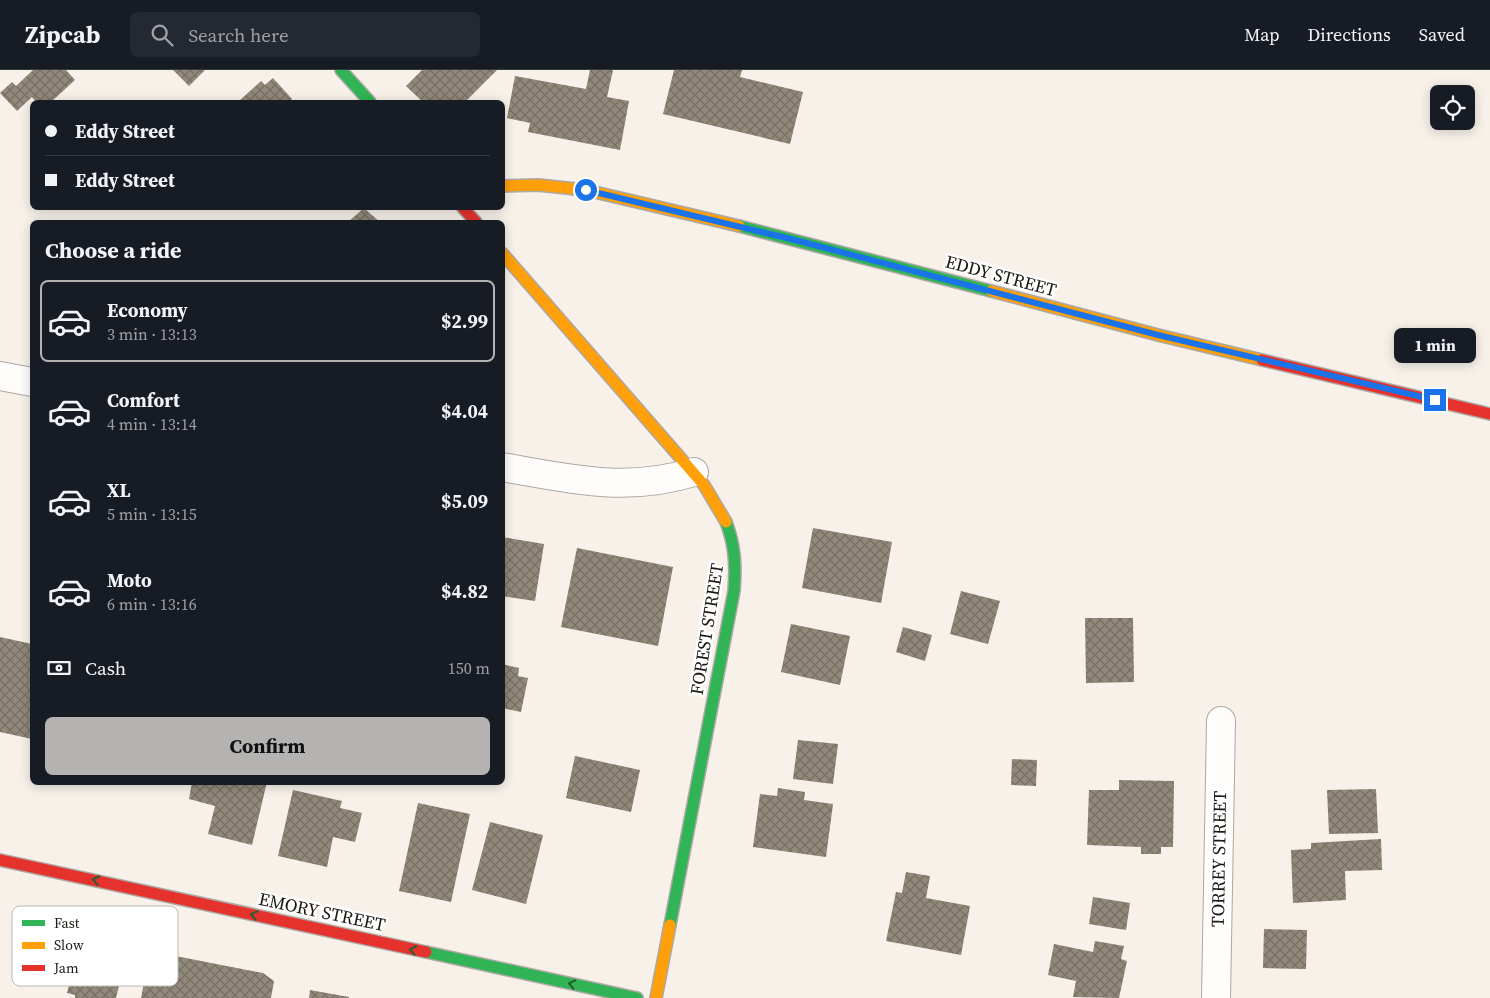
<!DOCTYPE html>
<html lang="en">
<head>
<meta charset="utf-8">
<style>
  body { margin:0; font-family:"Source Serif 4",serif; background:#242831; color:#f1f3f6; height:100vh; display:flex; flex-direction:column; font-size:19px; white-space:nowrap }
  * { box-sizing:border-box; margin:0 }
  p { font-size:16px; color:#9ea1a6 }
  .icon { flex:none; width:28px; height:28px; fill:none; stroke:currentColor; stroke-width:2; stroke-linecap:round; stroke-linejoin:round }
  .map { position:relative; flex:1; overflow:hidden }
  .drawer { position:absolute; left:30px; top:150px; width:475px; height:565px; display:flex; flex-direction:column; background:#171b24; border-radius:8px; box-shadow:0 2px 12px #0003 }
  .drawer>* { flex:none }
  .hud { position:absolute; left:30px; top:30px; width:475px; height:110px; border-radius:8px; box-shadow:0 2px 12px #0003; display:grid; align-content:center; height:110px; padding:0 15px; background:#171b24 }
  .tools { position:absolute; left:1430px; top:15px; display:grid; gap:10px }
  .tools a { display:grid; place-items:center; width:45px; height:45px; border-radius:8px; background:#171b24; box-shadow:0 2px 12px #0003; font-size:25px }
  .end { position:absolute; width:22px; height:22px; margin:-11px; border:6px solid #1a73e8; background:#fff; box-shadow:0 0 0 2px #fff }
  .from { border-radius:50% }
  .bubble { position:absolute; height:35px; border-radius:8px; background:#171b24; box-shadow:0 2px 12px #0003; font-size:16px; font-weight:700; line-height:35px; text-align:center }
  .hud b { display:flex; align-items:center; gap:18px; height:48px; font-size:19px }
  .hud b+b { border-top:1px solid #363941 }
  .hud i { width:12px; height:12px; background:#f1f3f6 }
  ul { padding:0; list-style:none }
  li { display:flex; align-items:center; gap:15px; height:82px; margin:0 10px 8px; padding:0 5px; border:2px solid transparent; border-radius:8px }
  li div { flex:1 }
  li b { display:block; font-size:19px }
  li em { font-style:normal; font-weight:700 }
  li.on { border-color:#b4b3b2 }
  li>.icon { width:45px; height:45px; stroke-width:1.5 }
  h2 { padding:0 15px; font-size:22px; line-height:60px }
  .pay { display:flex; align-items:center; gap:12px; height:55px; padding:0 15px; font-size:19px }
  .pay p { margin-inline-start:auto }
  .button { display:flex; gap:10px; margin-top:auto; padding:10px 15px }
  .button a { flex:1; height:58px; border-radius:8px; background:#b4b3b2; color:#111; font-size:20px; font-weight:700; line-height:58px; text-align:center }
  header { display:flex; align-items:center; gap:30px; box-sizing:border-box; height:70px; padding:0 25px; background:#171b24; border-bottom:1px solid #363941 }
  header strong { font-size:24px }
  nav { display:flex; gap:28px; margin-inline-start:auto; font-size:18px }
  .search { width:350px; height:45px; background:#242831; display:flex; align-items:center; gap:12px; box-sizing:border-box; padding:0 18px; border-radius:8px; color:#9ea1a6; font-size:19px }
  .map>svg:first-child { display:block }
  .building { fill:url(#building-cross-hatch) }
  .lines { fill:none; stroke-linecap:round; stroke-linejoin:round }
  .street-casing { stroke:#ada8a3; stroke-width:30 }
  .fast-casing { stroke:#ada8a3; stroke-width:14 }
  .slow-casing { stroke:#ada8a3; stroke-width:14 }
  .jam-casing { stroke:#ada8a3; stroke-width:14 }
  .street { stroke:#fefdfc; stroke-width:28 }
  .fast { stroke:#30b455; stroke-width:11 }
  .slow { stroke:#ff9f0a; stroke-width:11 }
  .jam { stroke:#e5322d; stroke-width:11 }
  .oneway { stroke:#255e31 }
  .route { stroke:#1a73e8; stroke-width:6 }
  .labels { text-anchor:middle; stroke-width:5; stroke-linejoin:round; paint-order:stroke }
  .street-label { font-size:18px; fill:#1c1813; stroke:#fff }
  .key { fill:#fff; stroke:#bbbab8; stroke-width:1 }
  .key-label { font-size:14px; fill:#1c1813 }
</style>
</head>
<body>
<header>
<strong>Zipcab</strong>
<div class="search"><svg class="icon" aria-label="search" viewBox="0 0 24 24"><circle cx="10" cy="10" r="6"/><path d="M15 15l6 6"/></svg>Search here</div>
<nav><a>Map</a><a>Directions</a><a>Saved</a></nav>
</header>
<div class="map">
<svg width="1490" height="928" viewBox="0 0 1490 928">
  <defs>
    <pattern id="building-cross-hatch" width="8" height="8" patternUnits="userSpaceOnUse" patternTransform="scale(1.25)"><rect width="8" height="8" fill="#92897b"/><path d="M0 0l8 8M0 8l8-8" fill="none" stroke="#766f64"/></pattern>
  </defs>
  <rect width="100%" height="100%" fill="#f7f1ea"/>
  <path class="building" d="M33,0H66L75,10L51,32H36L32,27L17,41L0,23L12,12L16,16Z
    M173,0H205L189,16Z
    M422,0H497L465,32H423L406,16Z
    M590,0H613L607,27L629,31L620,80L528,62L530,53L507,48L515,6L586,19Z
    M674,0H742L740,7L803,22L790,74L663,44Z
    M273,8L292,29L288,32H238L261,11L265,15Z
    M364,138L380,152H348Z
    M813,458L892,472L881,533L802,518Z
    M502,467L544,474L535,531L502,526Z
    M577,478L673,497L658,576L561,557Z
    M961,521L1000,531L988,574L950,564Z
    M1085,548H1133L1134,612L1086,613Z
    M791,554L850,566L840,615L781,602Z
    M903,557L932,565L925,591L896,582Z
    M0,567L32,574V669L0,662Z
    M502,594L519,598L518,606L528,608L521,642L502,638Z
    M798,670L838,674L833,714L793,709Z
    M575,686L640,700L631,742L566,728Z
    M1012,689L1037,690L1036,716L1011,715Z
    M1119,710L1174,711L1173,777H1161V784H1141V777L1087,775L1089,720H1119Z
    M192,712H267L252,775L208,764L215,736L189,729Z
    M778,718L805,722L804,730L833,734L826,787L753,777L760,724L777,726Z
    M1376,719L1378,763L1329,764L1327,720Z
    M293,720L342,731L340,738L362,743L355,772L333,767L327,797L278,786Z
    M418,733L470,744L451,832L399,821Z
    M490,752L543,765L526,834L472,820Z
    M1381,769L1382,800L1345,801L1346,830L1293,833L1291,780L1311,779V773Z
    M906,802L930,806L926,828L970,836L961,885L886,871L896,822L902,823Z
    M1093,827L1130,833L1126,860L1089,854Z
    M1264,859L1307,860L1306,899L1263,898Z
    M1095,871L1124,876L1121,889L1127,891L1119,928L1073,927L1076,911L1048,905L1054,874L1093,882Z
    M79,876L126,887L116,928H75V925L67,923Z
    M150,881L263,903L274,911L271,928H141Z
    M310,920L349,927V928H309Z"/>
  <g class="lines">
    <g class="street-casing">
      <path id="street" d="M0,306L32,312
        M502,397C571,409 625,423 694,402
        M1216,928L1221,651"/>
    </g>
    <g class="fast-casing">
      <path id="fast" d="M341,0L370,32
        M739,156L991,221
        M670,855L734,521C736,496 735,475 726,452
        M426,882L637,928"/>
    </g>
    <g class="slow-casing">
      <path id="slow" d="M502,116L538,115L586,120L739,156
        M502,183L704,415L726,452
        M991,221L1158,265L1262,290
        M656,928L670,855"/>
    </g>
    <g class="jam-casing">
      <path id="jam" d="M463,138L476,152
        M1262,290L1490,344
        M0,790L426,882"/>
    </g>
    <use href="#street" class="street"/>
    <use href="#fast" class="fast"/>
    <use href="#slow" class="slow"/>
    <use href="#jam" class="jam"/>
  </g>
  <defs><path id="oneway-chevron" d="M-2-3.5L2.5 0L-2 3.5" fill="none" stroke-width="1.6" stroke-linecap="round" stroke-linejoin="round" transform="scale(1.25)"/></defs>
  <g class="oneway">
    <use href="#oneway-chevron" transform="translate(96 810) rotate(-168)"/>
    <use href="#oneway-chevron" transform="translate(254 845) rotate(-168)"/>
    <use href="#oneway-chevron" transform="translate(413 880) rotate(-168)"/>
    <use href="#oneway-chevron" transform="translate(572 914) rotate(-168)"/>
  </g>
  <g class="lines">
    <path class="route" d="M586,120L791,169L1158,265L1435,330"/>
  </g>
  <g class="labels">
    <g class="street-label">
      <text transform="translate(1001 206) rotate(15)" y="6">EDDY STREET</text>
      <text transform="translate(707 559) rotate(-81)" y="6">FOREST STREET</text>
      <text transform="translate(1219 789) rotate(-89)" y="6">TORREY STREET</text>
      <text transform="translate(322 842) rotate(12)" y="6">EMORY STREET</text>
    </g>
  </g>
  <rect x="12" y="836" width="166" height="80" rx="8" class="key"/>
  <rect x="22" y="850" width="23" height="6" fill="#30b455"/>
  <rect x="22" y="872" width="23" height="7" fill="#ff9f0a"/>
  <rect x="22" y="895" width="23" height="6" fill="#e5322d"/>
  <g class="key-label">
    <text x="54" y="858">Fast</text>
    <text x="54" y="880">Slow</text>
    <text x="54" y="903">Jam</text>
  </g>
</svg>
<div class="tools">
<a><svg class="icon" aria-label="locate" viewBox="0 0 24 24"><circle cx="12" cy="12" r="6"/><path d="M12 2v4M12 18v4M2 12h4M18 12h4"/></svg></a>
</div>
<i class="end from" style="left:586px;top:120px"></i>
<i class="end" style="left:1435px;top:330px"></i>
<div class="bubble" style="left:1394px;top:258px;width:82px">1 min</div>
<div class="hud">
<b><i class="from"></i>Eddy Street</b>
<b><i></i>Eddy Street</b>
</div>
<section class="drawer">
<h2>Choose a ride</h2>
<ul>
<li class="on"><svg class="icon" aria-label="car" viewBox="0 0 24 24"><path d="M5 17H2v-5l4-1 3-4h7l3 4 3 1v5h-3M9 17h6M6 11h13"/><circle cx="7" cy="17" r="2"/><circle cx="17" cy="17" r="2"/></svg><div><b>Economy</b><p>3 min · 13:13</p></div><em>$2.99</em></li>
<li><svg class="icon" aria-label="car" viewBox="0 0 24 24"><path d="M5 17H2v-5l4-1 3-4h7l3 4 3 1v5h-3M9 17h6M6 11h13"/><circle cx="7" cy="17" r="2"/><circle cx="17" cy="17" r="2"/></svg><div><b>Comfort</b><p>4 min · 13:14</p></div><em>$4.04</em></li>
<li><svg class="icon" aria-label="car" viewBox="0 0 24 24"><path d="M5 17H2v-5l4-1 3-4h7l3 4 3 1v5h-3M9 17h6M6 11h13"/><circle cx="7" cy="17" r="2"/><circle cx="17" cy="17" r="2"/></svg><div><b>XL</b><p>5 min · 13:15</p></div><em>$5.09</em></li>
<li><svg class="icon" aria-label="car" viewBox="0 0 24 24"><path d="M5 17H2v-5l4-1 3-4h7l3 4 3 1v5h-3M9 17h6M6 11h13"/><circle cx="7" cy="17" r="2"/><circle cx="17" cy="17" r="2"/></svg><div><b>Moto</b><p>6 min · 13:16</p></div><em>$4.82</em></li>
</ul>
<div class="pay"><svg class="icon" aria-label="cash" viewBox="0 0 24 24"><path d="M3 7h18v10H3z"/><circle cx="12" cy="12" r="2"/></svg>Cash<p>150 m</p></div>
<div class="button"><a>Confirm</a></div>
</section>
</div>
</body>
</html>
